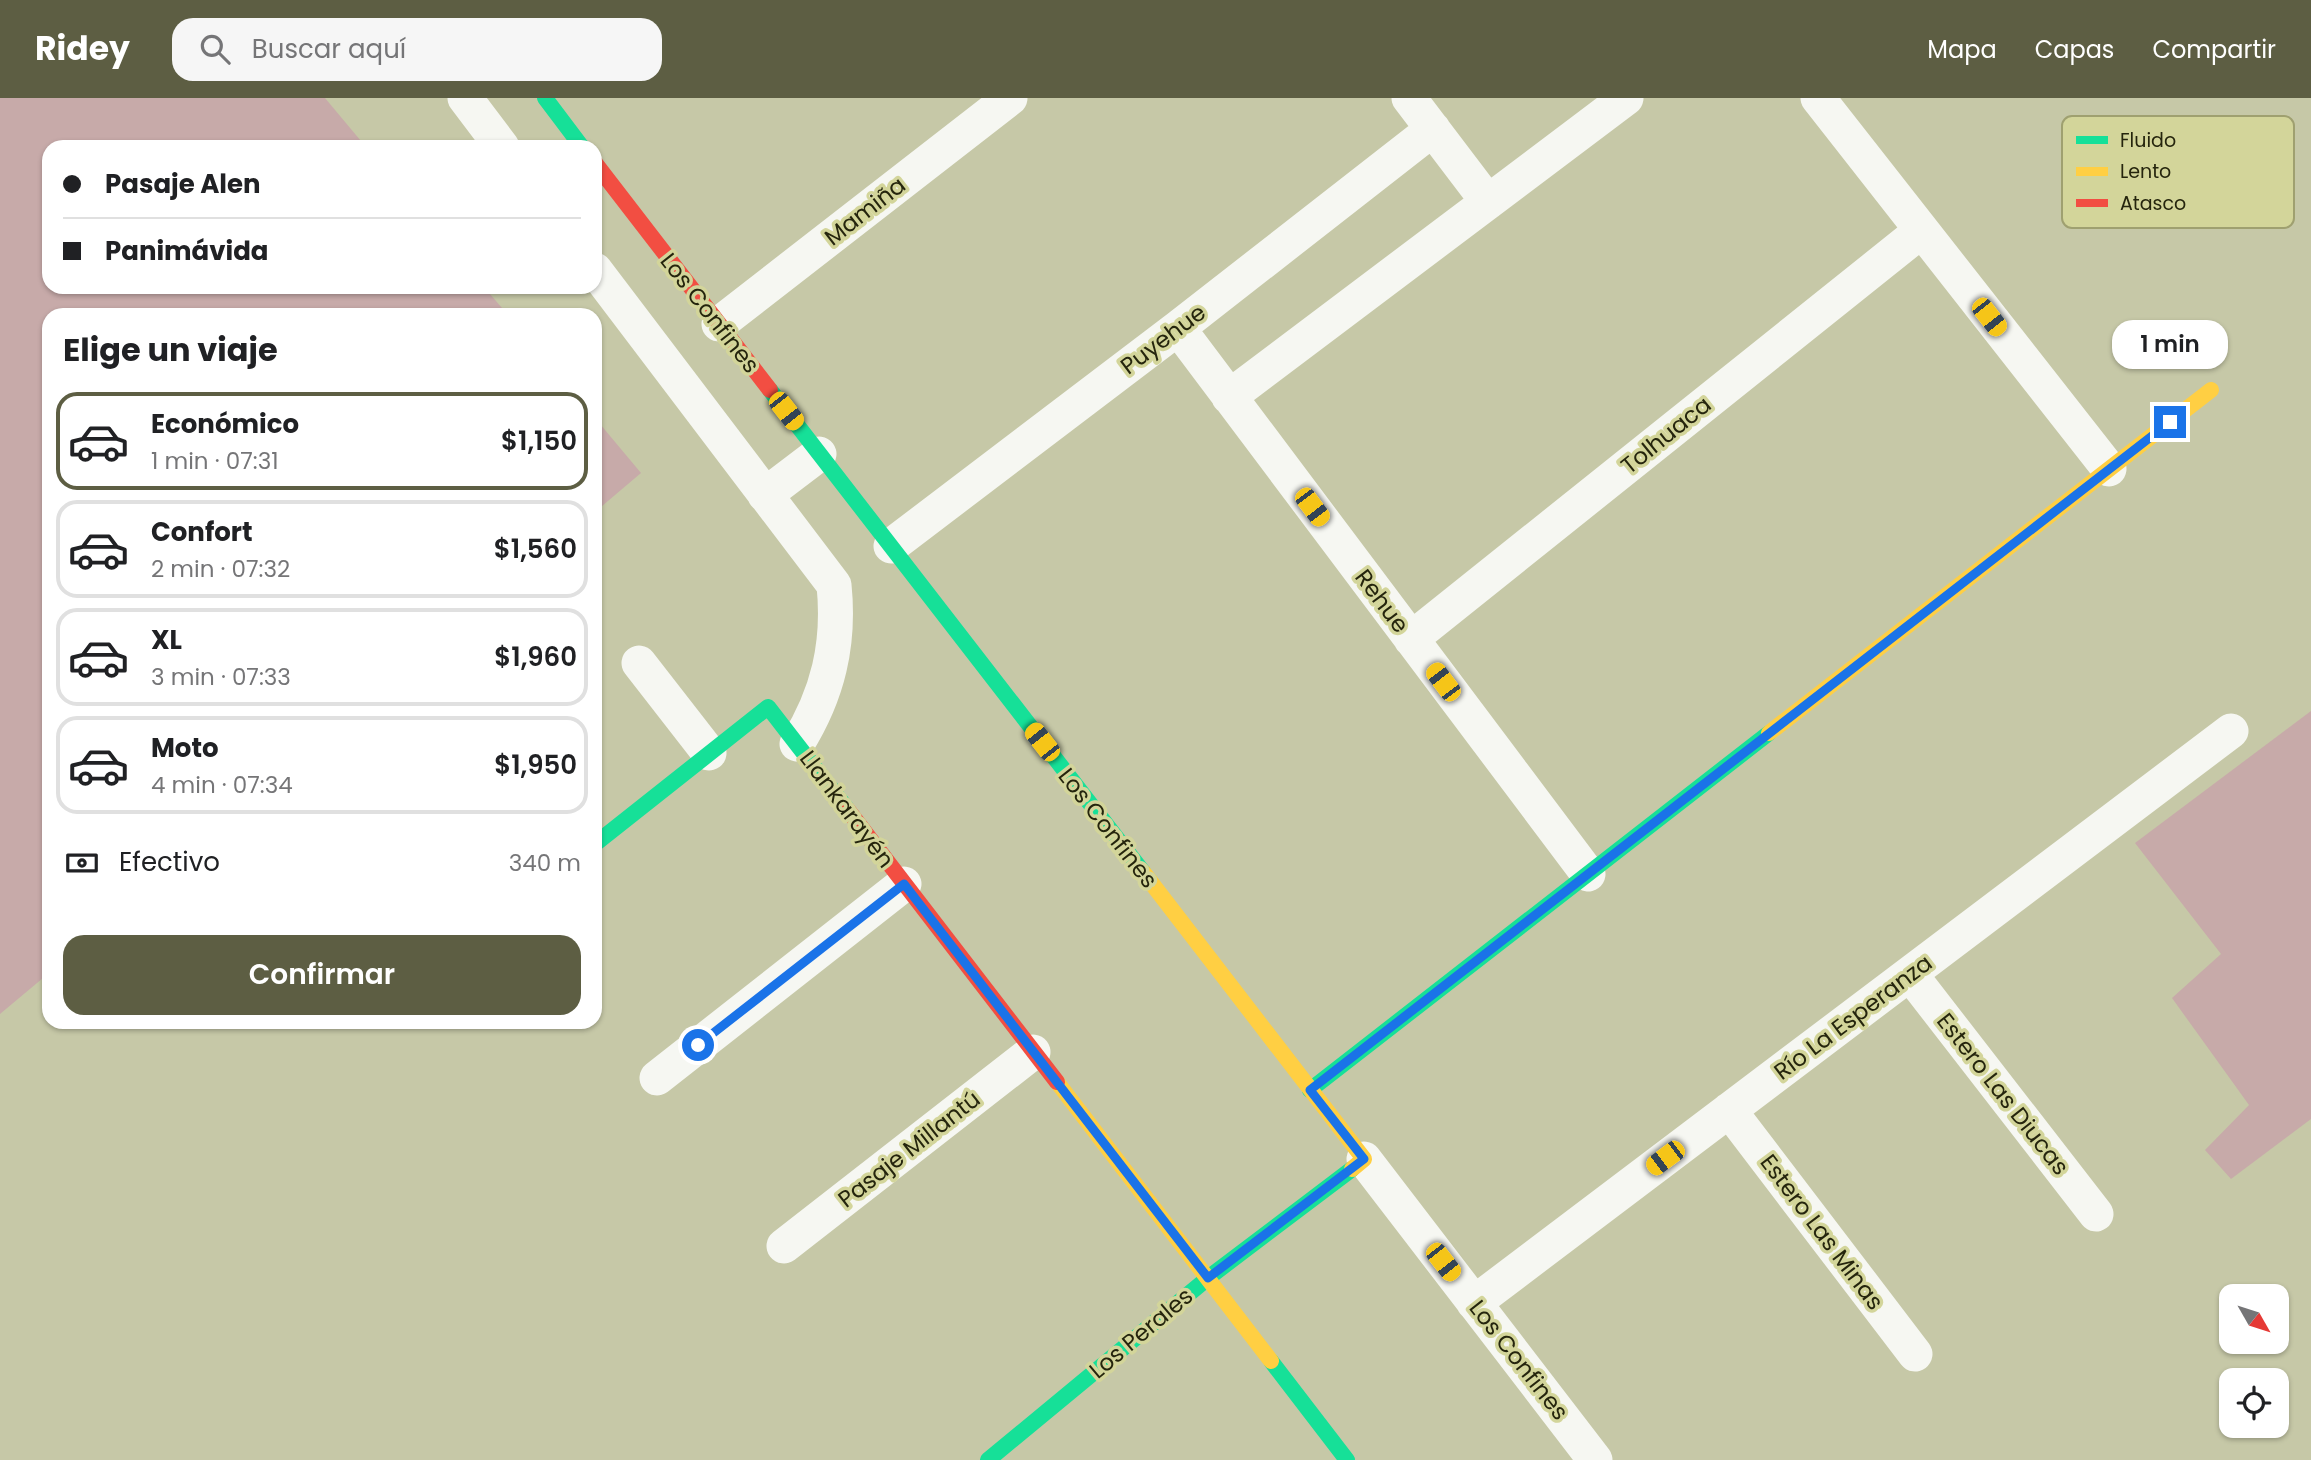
<!DOCTYPE html>
<html lang="es">
<head>
<meta charset="utf-8">
<style>
  body { margin:0; font-family:Poppins,sans-serif; background:#f6f6f6; color:#202124; height:100vh; display:flex; flex-direction:column; font-size:26px; white-space:nowrap }
  * { box-sizing:border-box; margin:0 }
  p { font-size:23px; color:#757577 }
  .icon { flex:none; width:38px; height:38px; fill:none; stroke:currentColor; stroke-width:2; stroke-linecap:round; stroke-linejoin:round }
  .map { position:relative; flex:1; overflow:hidden }
  .side { position:absolute; left:42px; top:210px; width:560px; height:721px; display:flex; flex-direction:column; background:#fff; border-radius:21px; box-shadow:0 2px 5px #0004 }
  .side>* { flex:none }
  .guide { position:absolute; left:42px; top:42px; width:560px; height:154px; border-radius:21px; box-shadow:0 2px 5px #0004; display:grid; align-content:center; height:154px; padding:0 21px; background:#fff }
  .needle { width:46px; rotate:129deg }
  .fabs { position:absolute; left:2219px; top:1186px; display:grid; gap:14px }
  .fabs a { display:grid; place-items:center; width:70px; height:70px; border-radius:14px; background:#fff; box-shadow:0 2px 5px #0004; font-size:35px }
  .end { position:absolute; width:32px; height:32px; margin:-16px; border:9px solid #1a73e8; background:#fff; box-shadow:0 0 0 4px #fff }
  .from { border-radius:50% }
  .bubble { position:absolute; height:49px; border-radius:21px; background:#fff; box-shadow:0 2px 5px #0004; font-size:23px; font-weight:600; line-height:49px; text-align:center }
  .car { position:absolute; width:21px; height:42px; margin:-21px -10px; border-radius:9px; box-shadow:0 0 5px 2px #0007; background:linear-gradient(#f5c518 24%,#345 0 40%,#f5c518 0 76%,#345 0 86%,#f5c518 0) }
  .guide b { display:flex; align-items:center; gap:24px; height:66px; font-size:26px }
  .guide b+b { border-top:2px solid #e0e0e0 }
  .guide i { width:18px; height:18px; background:#202124 }
  ul { padding:0; list-style:none }
  li { display:flex; align-items:center; gap:21px; height:98px; margin:0 14px 10px; padding:0 7px; border:4px solid #e0e0e0; border-radius:21px }
  li div { flex:1 }
  li b { display:block; font-size:26px }
  li em { font-style:normal; font-weight:600 }
  li.on { border-color:#5d5e43 }
  li>.icon { width:63px; height:63px; stroke-width:1.5 }
  h2 { padding:0 21px; font-size:32px; line-height:84px }
  .pay { display:flex; align-items:center; gap:18px; height:77px; padding:0 21px; font-size:26px }
  .pay p { margin-inline-start:auto }
  .button { display:flex; gap:14px; margin-top:auto; padding:14px 21px }
  .button a { flex:1; height:80px; border-radius:21px; background:#5d5e43; color:#fff; font-size:28px; font-weight:600; line-height:80px; text-align:center }
  header { display:flex; align-items:center; gap:42px; box-sizing:border-box; height:98px; padding:0 35px; background:#5d5e43; color:#fff }
  header strong { font-size:33px }
  nav { display:flex; gap:38px; margin-inline-start:auto; font-size:24px }
  .search { width:490px; height:63px; background:#f6f6f6; display:flex; align-items:center; gap:18px; box-sizing:border-box; padding:0 24px; border-radius:21px; color:#757577; font-size:26px }
  .map>svg:first-child { display:block }
  .green { fill:#c7aaa9 }
  .lines { fill:none; stroke-linecap:round; stroke-linejoin:round }
  .street { stroke:#f6f7f2; stroke-width:35 }
  .fast { stroke:#16e098; stroke-width:16 }
  .slow { stroke:#ffcf43; stroke-width:16 }
  .jam { stroke:#f24e42; stroke-width:16 }
  .route { stroke:#1a73e8; stroke-width:9 }
  .labels { text-anchor:middle; stroke-width:7; stroke-linejoin:round; paint-order:stroke }
  .street-label { font-size:23px; fill:#25250d; stroke:#d3d59a }
  .key { fill:#d3d59a; stroke:#9fa070; stroke-width:2 }
  .key-label { font-size:19px; fill:#25250d }
</style>
</head>
<body>
<header>
<strong>Ridey</strong>
<div class="search"><svg class="icon" aria-label="search" viewBox="0 0 24 24"><circle cx="10" cy="10" r="6"/><path d="M15 15l6 6"/></svg>Buscar aquí</div>
<nav><a>Mapa</a><a>Capas</a><a>Compartir</a></nav>
</header>
<div class="map">
<svg width="2311" height="1362" viewBox="0 0 2311 1362">
  <rect width="100%" height="100%" fill="#c6c8a7"/>
  <path class="green" d="M0,0H325L366,49H49V189H484L508,217H49V875L0,916Z
    M595,320L641,375L595,414Z
    M2311,613V1021L2231,1081L2205,1052L2249,1007L2172,900L2221,856L2135,745Z"/>
  <g class="lines">
    <path class="street" d="M465,0L502,49
      M1409,0L1488,104
      M1818,0L2109,371
      M595,172L834,487C840,546 828,596 797,646
      M719,226L1010,0
      M1178,230L1588,776
      M1229,299L1626,0
      M765,397L819,356
      M891,448L1178,230L1433,31
      M1411,541L1921,133
      M639,565L709,655
      M1910,876L2096,1116
      M657,980L904,786
      M1729,1012L1915,1256
      M1364,1061L1595,1362
      M784,1148L1033,954
      M1474,1205L2231,633"/>
    <path class="fast" d="M545,0L582,49
      M770,292L1143,774
      M595,746L768,609L847,711
      M1310,992L1769,635
      M1271,1263L1347,1362
      M988,1362L1208,1180L1352,1071"/>
    <path class="slow" d="M1769,635L2211,292
      M1143,774L1364,1061L1352,1071
      M1057,984L1271,1263"/>
    <path class="jam" d="M595,65L770,292
      M847,711L1057,984"/>
  </g>
  <g class="lines">
    <path class="route" d="M698,947L904,786L1208,1180L1364,1061L1310,992L2170,324"/>
  </g>
  <g class="labels">
    <g class="street-label">
      <text transform="translate(865 113) rotate(-38)" y="8">Mamiña</text>
      <text transform="translate(710 215) rotate(52)" y="8">Los Confines</text>
      <text transform="translate(1163 241) rotate(-37)" y="8">Puyehue</text>
      <text transform="translate(1666 337) rotate(-39)" y="8">Tolhuaca</text>
      <text transform="translate(1382 503) rotate(53)" y="8">Rehue</text>
      <text transform="translate(847 711) rotate(53)" y="8">Llankarayén</text>
      <text transform="translate(1108 730) rotate(52)" y="8">Los Confines</text>
      <text transform="translate(1853 919) rotate(-37)" y="8">Río La Esperanza</text>
      <text transform="translate(2003 996) rotate(52)" y="8">Estero Las Diucas</text>
      <text transform="translate(909 1051) rotate(-38)" y="8">Pasaje Millantú</text>
      <text transform="translate(1822 1134) rotate(53)" y="8">Estero Las Minas</text>
      <text transform="translate(1141 1235) rotate(-40)" y="8">Los Perales</text>
      <text transform="translate(1519 1262) rotate(52)" y="8">Los Confines</text>
    </g>
  </g>
  <rect x="2062" y="18" width="232" height="112" rx="10" class="key"/>
  <rect x="2076" y="38" width="32" height="8" fill="#16e098"/>
  <rect x="2076" y="69" width="32" height="9" fill="#ffcf43"/>
  <rect x="2076" y="101" width="32" height="8" fill="#f24e42"/>
  <g class="key-label">
    <text x="2120" y="49">Fluido</text>
    <text x="2120" y="80">Lento</text>
    <text x="2120" y="112">Atasco</text>
  </g>
</svg>
<div class="fabs">
<a><svg class="needle" viewBox="-14 -14 28 28"><path d="M0-13l5 13h-10z" fill="#e53935"/><path d="M0 13l5-13h-10z" fill="#757577"/></svg></a>
<a><svg class="icon" aria-label="locate" viewBox="0 0 24 24"><circle cx="12" cy="12" r="6"/><path d="M12 2v4M12 18v4M2 12h4M18 12h4"/></svg></a>
</div>
<i class="end from" style="left:698px;top:947px"></i>
<i class="end" style="left:2170px;top:324px"></i>
<div class="bubble" style="left:2112px;top:222px;width:116px">1 min</div>
<i class="car" style="left:1989px;top:219px;rotate:142deg"></i>
<i class="car" style="left:786px;top:313px;rotate:142deg"></i>
<i class="car" style="left:1312px;top:409px;rotate:143deg"></i>
<i class="car" style="left:1443px;top:584px;rotate:323deg"></i>
<i class="car" style="left:1042px;top:644px;rotate:322deg"></i>
<i class="car" style="left:1665px;top:1060px;rotate:233deg"></i>
<i class="car" style="left:1443px;top:1164px;rotate:142deg"></i>
<div class="guide">
<b><i class="from"></i>Pasaje Alen</b>
<b><i></i>Panimávida</b>
</div>
<section class="side">
<h2>Elige un viaje</h2>
<ul>
<li class="on"><svg class="icon" aria-label="car" viewBox="0 0 24 24"><path d="M5 17H2v-5l4-1 3-4h7l3 4 3 1v5h-3M9 17h6M6 11h13"/><circle cx="7" cy="17" r="2"/><circle cx="17" cy="17" r="2"/></svg><div><b>Económico</b><p>1 min · 07:31</p></div><em>$1,150</em></li>
<li><svg class="icon" aria-label="car" viewBox="0 0 24 24"><path d="M5 17H2v-5l4-1 3-4h7l3 4 3 1v5h-3M9 17h6M6 11h13"/><circle cx="7" cy="17" r="2"/><circle cx="17" cy="17" r="2"/></svg><div><b>Confort</b><p>2 min · 07:32</p></div><em>$1,560</em></li>
<li><svg class="icon" aria-label="car" viewBox="0 0 24 24"><path d="M5 17H2v-5l4-1 3-4h7l3 4 3 1v5h-3M9 17h6M6 11h13"/><circle cx="7" cy="17" r="2"/><circle cx="17" cy="17" r="2"/></svg><div><b>XL</b><p>3 min · 07:33</p></div><em>$1,960</em></li>
<li><svg class="icon" aria-label="car" viewBox="0 0 24 24"><path d="M5 17H2v-5l4-1 3-4h7l3 4 3 1v5h-3M9 17h6M6 11h13"/><circle cx="7" cy="17" r="2"/><circle cx="17" cy="17" r="2"/></svg><div><b>Moto</b><p>4 min · 07:34</p></div><em>$1,950</em></li>
</ul>
<div class="pay"><svg class="icon" aria-label="cash" viewBox="0 0 24 24"><path d="M3 7h18v10H3z"/><circle cx="12" cy="12" r="2"/></svg>Efectivo<p>340 m</p></div>
<div class="button"><a>Confirmar</a></div>
</section>
</div>
</body>
</html>
